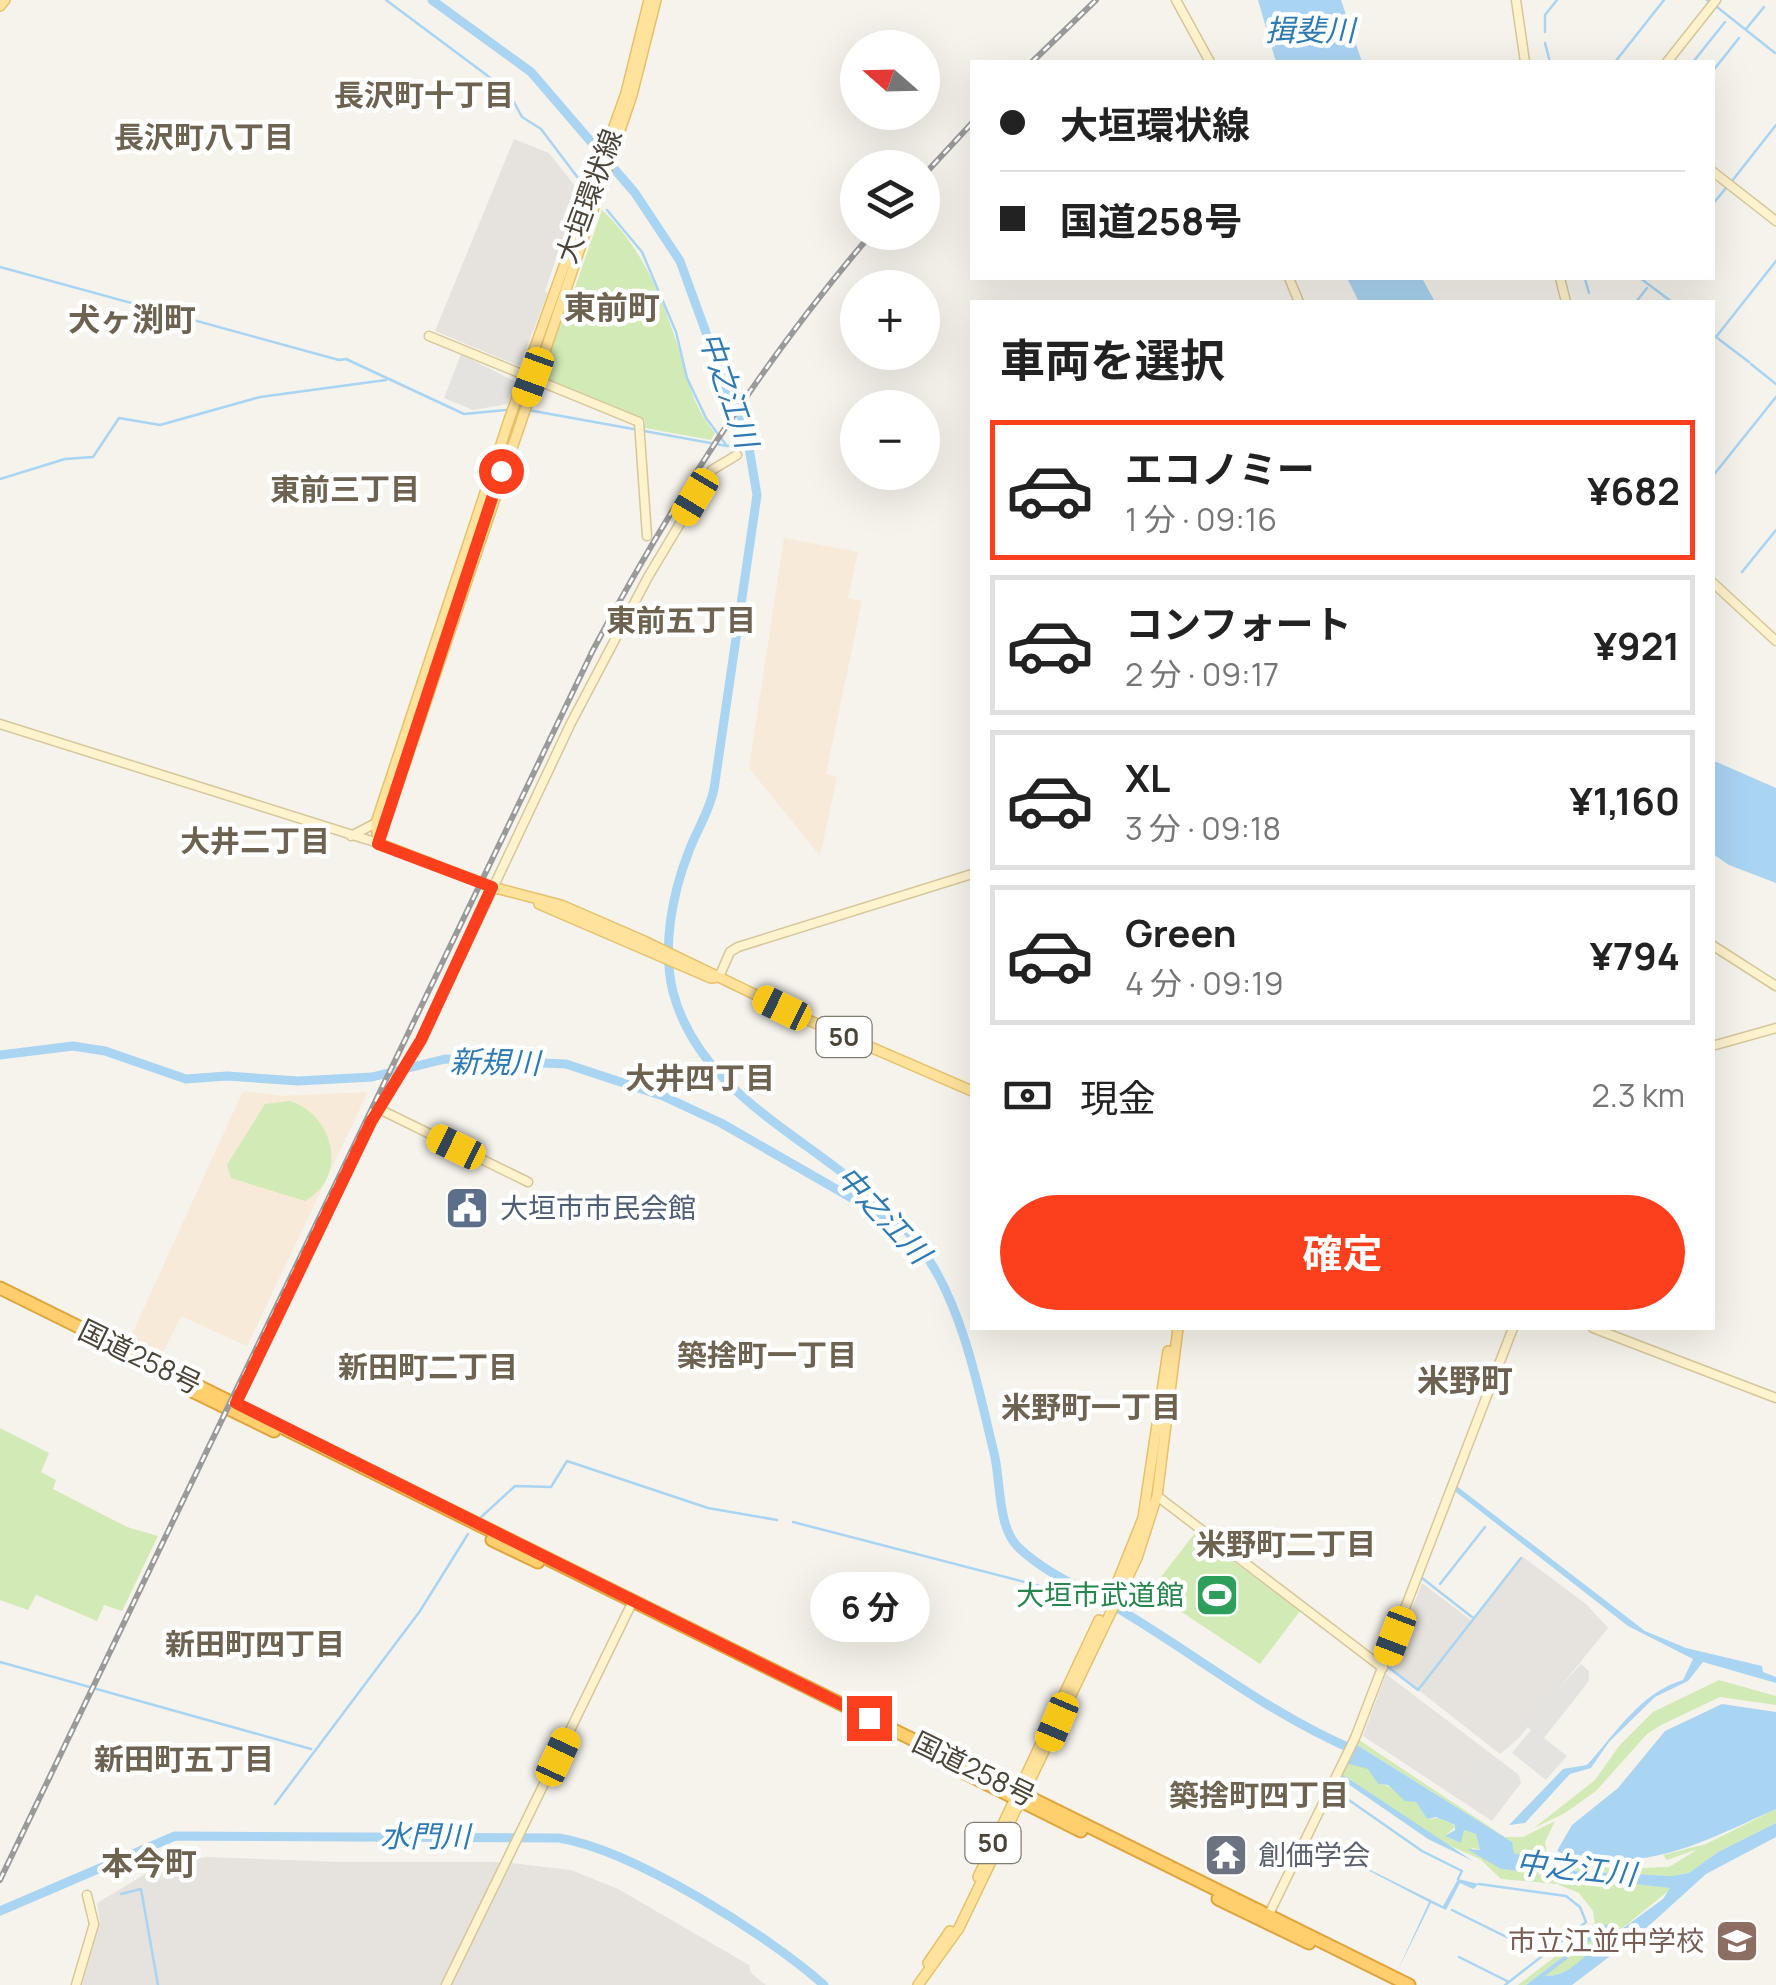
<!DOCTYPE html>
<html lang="ja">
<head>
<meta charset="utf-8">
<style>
  body { margin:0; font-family:Manrope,"Noto Sans JP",sans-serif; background:#f6f6f6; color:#222; height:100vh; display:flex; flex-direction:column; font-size:38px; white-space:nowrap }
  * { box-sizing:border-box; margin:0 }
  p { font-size:32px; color:#767676 }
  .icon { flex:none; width:55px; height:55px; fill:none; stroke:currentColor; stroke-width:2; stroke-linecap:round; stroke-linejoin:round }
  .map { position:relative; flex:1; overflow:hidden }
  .drawer { position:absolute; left:970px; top:300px; width:745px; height:1030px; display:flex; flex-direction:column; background:#fff; border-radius:0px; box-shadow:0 10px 40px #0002 }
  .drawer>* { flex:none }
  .guide { position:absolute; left:970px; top:60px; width:745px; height:220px; border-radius:0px; box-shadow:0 10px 40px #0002; display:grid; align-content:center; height:220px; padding:0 30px; background:#fff }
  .needle { width:65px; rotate:290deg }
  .buttons { position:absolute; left:840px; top:30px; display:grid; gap:20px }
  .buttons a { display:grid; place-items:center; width:100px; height:100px; border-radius:50%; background:#fff; box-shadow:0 10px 40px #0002; font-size:50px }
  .end { position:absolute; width:45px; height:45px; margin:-22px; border:12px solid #fc3f1d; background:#fff; box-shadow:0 0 0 5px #fff }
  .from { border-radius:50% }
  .bubble { position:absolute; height:70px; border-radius:35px; background:#fff; box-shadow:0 10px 40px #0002; font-size:32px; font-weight:700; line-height:70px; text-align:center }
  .car { position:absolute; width:30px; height:60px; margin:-30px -15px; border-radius:12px; box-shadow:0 0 8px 2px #0007; background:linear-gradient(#f5c518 24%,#345 0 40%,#f5c518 0 76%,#345 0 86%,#f5c518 0) }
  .guide b { display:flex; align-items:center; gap:35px; height:95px; font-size:38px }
  .guide b+b { border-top:2px solid #e0e0e0 }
  .guide i { width:25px; height:25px; background:#222 }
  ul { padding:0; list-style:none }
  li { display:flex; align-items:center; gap:30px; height:140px; margin:0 20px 15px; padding:0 10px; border:5px solid #e0e0e0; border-radius:0px }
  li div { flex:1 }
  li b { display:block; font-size:38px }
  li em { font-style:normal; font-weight:700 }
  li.selected { border-color:#fc3f1d }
  li>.icon { width:90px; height:90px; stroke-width:1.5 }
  h2 { padding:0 30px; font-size:45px; line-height:120px }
  .pay { display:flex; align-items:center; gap:25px; height:110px; padding:0 30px; font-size:38px }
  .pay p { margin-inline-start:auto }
  .primary-button { display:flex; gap:20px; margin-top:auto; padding:20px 30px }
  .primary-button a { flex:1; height:115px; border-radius:60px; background:#fc3f1d; color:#fff; font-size:40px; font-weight:700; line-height:115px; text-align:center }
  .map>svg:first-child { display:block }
  .commercial { fill:#f7ead8 }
  .industrial { fill:#e6e2dd }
  .green { fill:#d2eab5 }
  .parking { fill:#e5e3e0 }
  .water { fill:#a9d4f2; fill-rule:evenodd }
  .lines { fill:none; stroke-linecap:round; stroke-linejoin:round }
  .stream { stroke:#a9d4f2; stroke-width:2.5 }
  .river { stroke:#a9d4f2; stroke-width:9 }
  .secondary-casing { stroke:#d6c79b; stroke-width:11 }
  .primary-casing { stroke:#e6c16a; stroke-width:12 }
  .highway-casing { stroke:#e0a43c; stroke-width:15 }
  .secondary { stroke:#fff3cd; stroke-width:8 }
  .primary { stroke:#ffe39c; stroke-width:9 }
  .highway { stroke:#ffcf6e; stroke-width:11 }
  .rail-casing { stroke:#9a9a9a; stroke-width:6 }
  .rail { stroke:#fff; stroke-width:2.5; stroke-dasharray:8; stroke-linecap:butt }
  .route { stroke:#fc3f1d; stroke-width:12 }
  .labels { text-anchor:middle; stroke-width:9; stroke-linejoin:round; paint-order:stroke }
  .shield { fill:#fff; stroke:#817c74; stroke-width:2.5 }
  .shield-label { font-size:25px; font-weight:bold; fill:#4b4439 }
  .street-label { font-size:28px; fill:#4b4439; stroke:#fff }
  .service-label { font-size:28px; fill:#4e5e75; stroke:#fff; text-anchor:start }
  .leisure-label { font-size:28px; fill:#27864d; stroke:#fff; text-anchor:end }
  .worship-label { font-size:28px; fill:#5b616d; stroke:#fff; text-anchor:start }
  .education-label { font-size:28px; fill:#785e54; stroke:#fff; text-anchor:end }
  .water-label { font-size:30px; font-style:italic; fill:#2e7ab2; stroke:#fff }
  .neighbourhood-label { font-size:30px; font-weight:bold; fill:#6e6250; stroke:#fff }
  .quarter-label { font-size:32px; font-weight:bold; fill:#6e6250; stroke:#fff }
</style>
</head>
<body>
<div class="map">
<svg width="1776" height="1985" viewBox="0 0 1776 1985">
  <rect width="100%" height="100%" fill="#f6f3ec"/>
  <path class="commercial" d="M784,538L858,552L848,598L862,601L826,774L837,777L820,856L749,768Z
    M243,1091L282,1096L368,1092L247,1346L181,1316L159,1361L127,1345Z"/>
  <path class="industrial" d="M514,139L549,153L579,191L545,291L548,293L519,366L435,331Z
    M1523,1557L1586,1604L1608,1628L1518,1739L1500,1754L1389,1667L1422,1583L1472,1621Z
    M1386,1674L1519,1775L1521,1783L1492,1821L1363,1736Z
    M206,1857L342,1862H506L444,1985H82L100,1922L97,1903L159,1866Z
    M511,1863L571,1870L618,1889L749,1965L751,1973L766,1985H450Z"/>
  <path class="green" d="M602,210C638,244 657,285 673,332C686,367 689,403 715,433L711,440L645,428V420L542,377L566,301L570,302Z
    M290,1101C334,1115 349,1177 305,1201L231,1178L227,1165L265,1104Z
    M0,1428L49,1453L41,1472L56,1480L53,1489L127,1527L158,1536L122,1611L104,1605L97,1621L36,1595L28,1610L0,1600Z
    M1195,1533L1300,1611L1260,1664L1150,1591Z
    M1719,1680L1776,1696V1705L1720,1697L1661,1725L1647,1734L1596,1791L1565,1813L1534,1828L1595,1780L1619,1746L1653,1712Z
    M1359,1740L1505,1837H1523L1555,1821L1545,1842L1547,1854L1567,1864L1622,1869L1669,1867L1698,1849L1667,1860L1663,1855L1706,1844L1776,1809V1823L1718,1852L1689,1873L1672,1876L1574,1871L1513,1853L1512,1842L1356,1744Z
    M1347,1763L1369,1769L1378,1784C1396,1785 1398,1800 1416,1802L1427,1819L1438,1818L1456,1826L1445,1836L1461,1843L1464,1830L1476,1834L1480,1850L1470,1847L1501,1869L1672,1888L1615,1934L1606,1924L1526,1985H1518L1595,1926L1593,1911L1579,1893L1557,1884L1501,1879L1480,1859L1437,1840L1342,1774Z
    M1605,1929L1612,1934L1610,1938C1590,1953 1570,1977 1544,1976Z"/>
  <path class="parking" d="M461,354L516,382L508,404L473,410L444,398Z
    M1581,1664L1589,1671V1681L1544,1738L1567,1756L1546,1780L1512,1753L1531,1730L1526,1725Z
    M1489,1756L1517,1777L1492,1809L1465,1787Z"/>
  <path class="water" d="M1258,0H1341L1362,62H1276Z
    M1347,278H1422L1435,302H1359Z
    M1712,760L1776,788V883L1729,865L1713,854Z
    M1454,1484L1645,1631L1686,1648L1762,1666L1763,1672L1776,1677V1683L1703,1662L1688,1681L1655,1697L1609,1742L1591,1768L1570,1774L1525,1823L1509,1825L1563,1769L1587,1765C1616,1733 1640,1693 1683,1680L1693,1659L1628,1626L1452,1489Z
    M1722,1704L1776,1712V1809C1707,1840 1651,1872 1578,1855C1569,1853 1566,1856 1557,1851L1572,1825L1618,1788L1665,1731Z
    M1354,1743L1512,1842L1514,1853L1574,1871L1672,1876L1689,1873L1718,1852L1776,1823V1837L1706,1874L1642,1932L1572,1985H1526L1606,1924L1615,1934L1663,1899L1670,1888L1501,1869L1467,1849L1480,1850L1476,1834L1464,1830L1461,1843L1445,1836L1455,1830V1825L1436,1817L1427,1819L1416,1802L1405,1801L1388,1785L1378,1784L1368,1769L1345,1763ZM1606,1929L1610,1938C1587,1949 1573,1977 1545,1976Z
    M1340,1773L1473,1861L1428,1839L1338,1777Z
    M1312,1841L1443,1906L1458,1879L1479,1884L1473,1889L1460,1883L1446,1910L1431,1903L1397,1972L1429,1902Z"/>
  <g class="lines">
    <path class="stream" d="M386,0L508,91L522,117L541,129L578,178
      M1707,0L1710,2
      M1717,7L1775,53
      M1746,29L1764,7
      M1545,32V15L1557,0
      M1545,43L1550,62
      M1615,62L1664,0
      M1693,62L1725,22
      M1712,72L1739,38
      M1732,181L1776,125
      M1712,205L1726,188
      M607,210L642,252L676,332L687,378L706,418L727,446
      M0,267L339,360L346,359L464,414L506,410
      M1640,278L1672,302
      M1585,279L1589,293
      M1636,302L1647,288
      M1712,334L1749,362
      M1716,337L1776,261
      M1712,342L1713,341
      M1751,364L1776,384
      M528,410L727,446L751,444
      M1712,477L1776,397
      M0,479L65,459L93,457L119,418L160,425L260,397L386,380
      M1742,572L1776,530
      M479,1519L515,1486L551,1487L567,1461L708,1508L777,1520
      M793,1522L1040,1586L1109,1609
      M1422,1578L1472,1617
      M1440,1584L1485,1527
      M1117,1611L1126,1613
      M0,1662L311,1749
      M1388,1667L1418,1690L1521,1558
      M1336,1791L1422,1851L1462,1871L1458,1879
      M275,1804L420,1611L468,1534
      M1479,1884L1566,1896L1580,1907L1586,1922L1505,1985
      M121,1894L141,1889L158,1985
      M1452,1910L1541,1954
      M1459,1957L1507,1981"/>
    <path class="river" d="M432,0L531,72L635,193L680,261L728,393L745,424L757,495L714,789C709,813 697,829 689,851C672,894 662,947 673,992C706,1117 859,1151 929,1260C964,1314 979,1391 994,1453C1001,1480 997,1526 1018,1547C1049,1577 1091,1591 1127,1614C1203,1660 1272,1715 1354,1750
      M0,1055L73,1046L105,1051L186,1079L227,1076L298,1081L372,1077L445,1059L566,1064L663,1096L721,1123L897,1224
      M0,1911L175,1836L559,1838C633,1850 768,1935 824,1985"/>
    <g class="secondary-casing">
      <path id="secondary" d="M1176,0L1210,62
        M1516,0L1525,62
        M1667,62L1716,0
        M1712,171L1776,221
        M1289,278L1299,302
        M1560,278L1566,302
        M429,336L639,422L647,536
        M1712,582L1776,641
        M0,724L378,843
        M351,836L376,823
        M1712,945L1776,986
        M719,977L730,952L738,947L972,874
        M1712,1046L1776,1028
        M379,1109L528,1182
        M1593,1328L1776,1398
        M234,1407L371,1122L421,1040L571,723L648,577L712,470L737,455
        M1157,1496L1383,1668
        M1267,1918L1355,1738L1513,1328
        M76,1985L94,1924L87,1895
        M446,1985L630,1607"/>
    </g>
    <g class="primary-casing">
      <path id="primary" d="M0,6L5,0
        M378,843L376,823L510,417L626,93L649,0
        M378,843L632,95L656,0
        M378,843L497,889
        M492,887L561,905L644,941L808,1020L972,1091
        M539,904L711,978L718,977
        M1115,1588L1143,1518L1168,1351
        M978,1877L1099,1620
        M928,1963L950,1931
        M918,1985L959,1928L1137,1558L1157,1496L1178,1328"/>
    </g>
    <g class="highway-casing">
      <path id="highway" d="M0,1288L1409,1985
        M192,1391L274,1431
        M492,1540L538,1562
        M949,1765L1081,1831
        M1218,1899L1309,1943"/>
    </g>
    <use href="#secondary" class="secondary"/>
    <use href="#primary" class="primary"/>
    <use href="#highway" class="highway"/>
    <g class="rail-casing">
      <path id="rail" d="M1032,62L1096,0
        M922,177L972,123
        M0,1880L593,650C672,502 763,360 873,232"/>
    </g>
    <use href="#rail" class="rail"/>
  </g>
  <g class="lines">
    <path class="route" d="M501,471L378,844L492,887L421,1040L371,1122L236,1403L869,1718"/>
  </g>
  <defs>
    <g id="civic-square" transform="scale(2.25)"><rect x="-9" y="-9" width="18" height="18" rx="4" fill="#5c6f8a" stroke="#fff"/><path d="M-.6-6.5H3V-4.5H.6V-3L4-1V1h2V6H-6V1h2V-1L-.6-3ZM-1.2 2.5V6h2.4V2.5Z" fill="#fff"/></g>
    <g id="stadium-square" transform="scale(2.25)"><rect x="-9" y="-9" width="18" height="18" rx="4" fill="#2e9e5b" stroke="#fff"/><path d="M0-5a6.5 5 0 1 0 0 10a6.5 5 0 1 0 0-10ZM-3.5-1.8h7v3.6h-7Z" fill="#fff"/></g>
    <g id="temple-square" transform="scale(2.25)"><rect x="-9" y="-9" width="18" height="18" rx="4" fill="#6b7280" stroke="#fff"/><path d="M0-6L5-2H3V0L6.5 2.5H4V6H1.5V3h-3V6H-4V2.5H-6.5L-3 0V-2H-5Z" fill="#fff"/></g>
    <g id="school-square" transform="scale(2.25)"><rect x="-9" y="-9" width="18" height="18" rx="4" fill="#8d6e63" stroke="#fff"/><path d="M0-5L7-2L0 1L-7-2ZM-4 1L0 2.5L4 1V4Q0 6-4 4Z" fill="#fff"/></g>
  </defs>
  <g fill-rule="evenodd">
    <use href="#civic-square" x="467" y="1208"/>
    <use href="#stadium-square" x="1217" y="1595"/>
    <use href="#temple-square" x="1226" y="1855"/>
    <use href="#school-square" x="1737" y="1941"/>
  </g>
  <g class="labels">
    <g class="shield">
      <rect x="816.5" y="1017" width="55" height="40" rx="8"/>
      <rect x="965.5" y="1823" width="55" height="40" rx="8"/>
    </g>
    <g class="shield-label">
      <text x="844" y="1046">50</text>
      <text x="993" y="1852">50</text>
    </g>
    <g class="street-label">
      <text transform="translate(589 196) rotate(-70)" y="10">大垣環状線</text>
      <text transform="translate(140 1357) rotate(26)" y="10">国道258号</text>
      <text transform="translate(974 1769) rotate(26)" y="10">国道258号</text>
    </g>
    <g class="service-label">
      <text x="500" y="1218">大垣市市民会館</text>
    </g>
    <g class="leisure-label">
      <text x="1184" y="1605">大垣市武道館</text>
    </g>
    <g class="worship-label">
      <text x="1258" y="1865">創価学会</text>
    </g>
    <g class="education-label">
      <text x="1704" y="1951">市立江並中学校</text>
    </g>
    <g class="water-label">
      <text x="1310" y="41">揖斐川</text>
      <text transform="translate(728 390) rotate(71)" y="10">中之江川</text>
      <text transform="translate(495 1063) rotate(1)" y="10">新規川</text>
      <text transform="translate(883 1215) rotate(47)" y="10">中之江川</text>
      <text x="425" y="1847">水門川</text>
      <text transform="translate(1576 1869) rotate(6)" y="10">中之江川</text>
    </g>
    <g class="neighbourhood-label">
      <text x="424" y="106">長沢町十丁目</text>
      <text x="204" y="148">長沢町八丁目</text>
      <text x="345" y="500">東前三丁目</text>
      <text x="681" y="631">東前五丁目</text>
      <text x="255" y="852">大井二丁目</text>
      <text x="700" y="1089">大井四丁目</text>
      <text x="767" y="1366">築捨町一丁目</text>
      <text x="428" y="1378">新田町二丁目</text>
      <text x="1091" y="1418">米野町一丁目</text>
      <text x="1286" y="1555">米野町二丁目</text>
      <text x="255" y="1655">新田町四丁目</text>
      <text x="184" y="1770">新田町五丁目</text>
      <text x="1259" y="1806">築捨町四丁目</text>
    </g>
    <g class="quarter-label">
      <text x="612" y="319">東前町</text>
      <text x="132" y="331">犬ヶ渕町</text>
      <text x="1465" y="1392">米野町</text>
      <text x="149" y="1875">本今町</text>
    </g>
  </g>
</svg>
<div class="buttons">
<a><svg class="needle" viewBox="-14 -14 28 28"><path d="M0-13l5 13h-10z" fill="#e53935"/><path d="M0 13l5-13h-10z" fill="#767676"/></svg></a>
<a><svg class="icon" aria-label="layers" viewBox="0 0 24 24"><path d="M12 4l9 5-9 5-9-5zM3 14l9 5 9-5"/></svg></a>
<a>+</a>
<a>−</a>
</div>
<i class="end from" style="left:501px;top:471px"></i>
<i class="end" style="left:869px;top:1718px"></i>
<div class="bubble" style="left:810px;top:1572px;width:120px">6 分</div>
<i class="car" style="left:533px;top:377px;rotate:200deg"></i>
<i class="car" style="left:695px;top:497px;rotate:211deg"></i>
<i class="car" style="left:782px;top:1008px;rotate:296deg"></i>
<i class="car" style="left:456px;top:1147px;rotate:296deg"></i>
<i class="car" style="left:1395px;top:1636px;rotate:201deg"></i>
<i class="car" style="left:1057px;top:1722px;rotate:203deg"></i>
<i class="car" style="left:558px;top:1757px;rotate:25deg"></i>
<div class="guide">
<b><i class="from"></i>大垣環状線</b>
<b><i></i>国道258号</b>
</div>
<section class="drawer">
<h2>車両を選択</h2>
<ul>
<li class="selected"><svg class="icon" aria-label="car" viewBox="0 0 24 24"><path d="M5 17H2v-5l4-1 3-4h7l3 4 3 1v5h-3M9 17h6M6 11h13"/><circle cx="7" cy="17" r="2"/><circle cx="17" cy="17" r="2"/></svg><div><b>エコノミー</b><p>1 分 · 09:16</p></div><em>¥682</em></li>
<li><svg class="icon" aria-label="car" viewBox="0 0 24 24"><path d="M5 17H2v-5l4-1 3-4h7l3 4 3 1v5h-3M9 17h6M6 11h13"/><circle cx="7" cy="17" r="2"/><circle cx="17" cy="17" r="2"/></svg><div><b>コンフォート</b><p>2 分 · 09:17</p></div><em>¥921</em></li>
<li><svg class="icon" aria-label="car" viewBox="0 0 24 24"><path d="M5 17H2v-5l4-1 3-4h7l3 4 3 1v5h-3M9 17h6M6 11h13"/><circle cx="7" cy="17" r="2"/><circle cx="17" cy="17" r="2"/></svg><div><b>XL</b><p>3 分 · 09:18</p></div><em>¥1,160</em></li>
<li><svg class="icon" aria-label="car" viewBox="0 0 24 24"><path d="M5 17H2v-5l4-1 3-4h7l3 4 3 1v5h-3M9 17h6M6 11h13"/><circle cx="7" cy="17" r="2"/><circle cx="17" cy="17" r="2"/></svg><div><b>Green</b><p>4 分 · 09:19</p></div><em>¥794</em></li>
</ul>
<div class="pay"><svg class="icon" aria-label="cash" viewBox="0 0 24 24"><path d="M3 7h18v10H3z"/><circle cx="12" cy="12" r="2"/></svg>現金<p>2.3 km</p></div>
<div class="primary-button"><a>確定</a></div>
</section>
</div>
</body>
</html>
